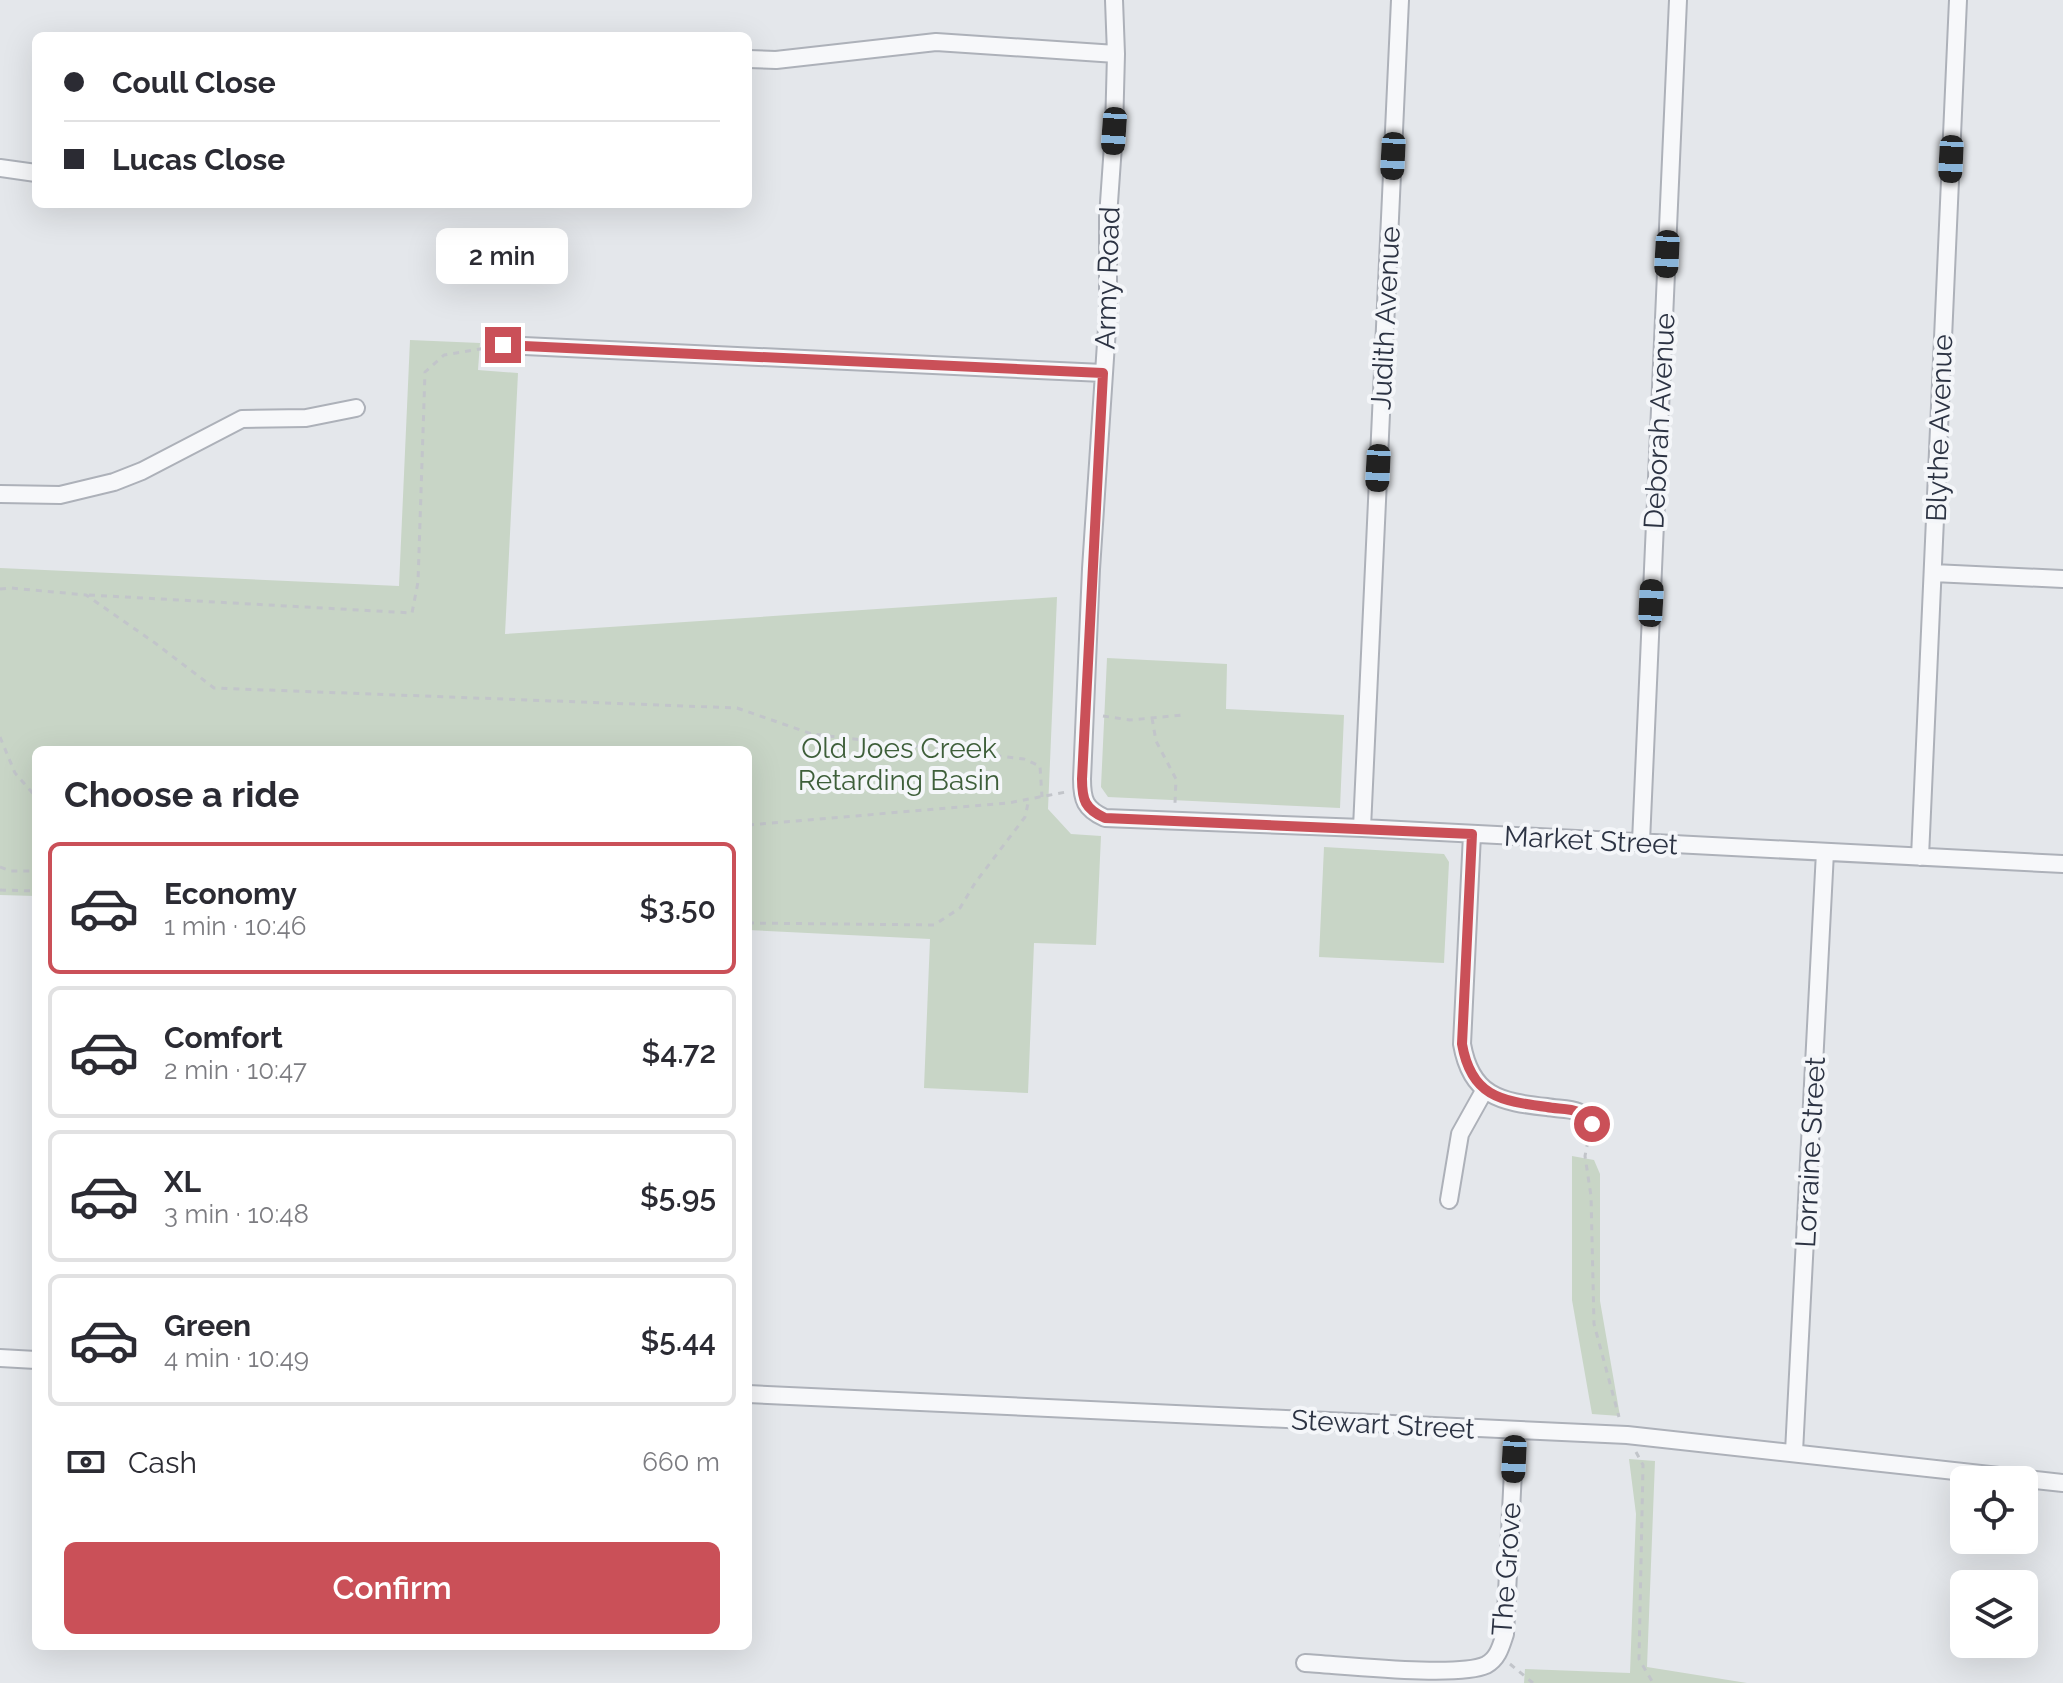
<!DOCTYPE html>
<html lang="en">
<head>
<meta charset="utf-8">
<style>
  body { margin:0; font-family:Raleway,sans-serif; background:#f2f2f3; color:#2b2b33; height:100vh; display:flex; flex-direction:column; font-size:30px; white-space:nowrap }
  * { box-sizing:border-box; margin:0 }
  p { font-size:26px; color:#7c7c81 }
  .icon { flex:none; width:44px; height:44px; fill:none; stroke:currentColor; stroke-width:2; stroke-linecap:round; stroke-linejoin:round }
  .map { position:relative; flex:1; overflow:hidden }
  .details { position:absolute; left:32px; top:746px; width:720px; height:904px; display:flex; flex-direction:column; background:#fff; border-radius:12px; box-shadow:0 8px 32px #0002 }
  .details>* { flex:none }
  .guide { position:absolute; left:32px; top:32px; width:720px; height:176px; border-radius:12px; box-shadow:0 8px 32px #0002; display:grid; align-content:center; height:176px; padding:0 32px; background:#fff }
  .buttons { position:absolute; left:1950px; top:1466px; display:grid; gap:16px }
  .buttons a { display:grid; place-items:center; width:88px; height:88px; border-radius:12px; background:#fff; box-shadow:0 8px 32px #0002; font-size:40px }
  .end { position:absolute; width:36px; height:36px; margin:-18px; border:10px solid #ca5058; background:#fff; box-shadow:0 0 0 4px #fff }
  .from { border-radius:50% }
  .bubble { position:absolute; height:56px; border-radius:12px; background:#fff; box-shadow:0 8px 32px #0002; font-size:26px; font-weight:600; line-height:56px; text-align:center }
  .car { position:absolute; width:24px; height:48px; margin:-24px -12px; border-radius:10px; box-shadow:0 0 6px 2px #0007; background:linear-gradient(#222 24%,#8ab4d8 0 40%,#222 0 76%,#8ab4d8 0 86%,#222 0) }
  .guide b { display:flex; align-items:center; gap:28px; height:76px; font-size:30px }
  .guide b+b { border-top:2px solid #e1e1e2 }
  .guide i { width:20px; height:20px; background:#2b2b33 }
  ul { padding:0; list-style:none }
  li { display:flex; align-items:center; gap:24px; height:132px; margin:0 16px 12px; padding:0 16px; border:4px solid #e1e1e2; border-radius:12px }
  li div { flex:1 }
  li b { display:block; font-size:30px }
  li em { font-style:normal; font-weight:600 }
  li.active { border-color:#ca5058 }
  li>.icon { width:72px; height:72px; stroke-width:1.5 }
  h2 { padding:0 32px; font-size:36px; line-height:96px }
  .pay { display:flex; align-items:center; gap:20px; height:88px; padding:0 32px; font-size:30px }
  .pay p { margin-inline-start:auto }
  .primary-button { display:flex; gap:16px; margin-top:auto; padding:16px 32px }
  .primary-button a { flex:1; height:92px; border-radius:12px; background:#ca5058; color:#fff; font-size:32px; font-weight:600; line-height:92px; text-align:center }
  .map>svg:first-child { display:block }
  .green { fill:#c8d5c6 }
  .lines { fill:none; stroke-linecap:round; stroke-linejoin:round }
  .street-casing { stroke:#adb1b9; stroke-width:20 }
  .path { stroke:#c2c5ca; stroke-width:3; stroke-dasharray:6 6; stroke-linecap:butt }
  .street { stroke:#f7f8fa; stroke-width:16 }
  .route { stroke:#ca5058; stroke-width:10 }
  .labels { text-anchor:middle; stroke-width:8; stroke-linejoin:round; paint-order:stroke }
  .street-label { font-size:28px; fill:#2c3343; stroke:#f4f6f9 }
  .park-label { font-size:28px; fill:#3e5f3a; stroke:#f4f6f9 }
</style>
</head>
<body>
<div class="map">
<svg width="2063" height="1683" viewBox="0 0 2063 1683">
  <rect width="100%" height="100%" fill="#e4e7eb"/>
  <path class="green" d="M410,340L480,343L478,370L518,373L505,634L1057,597L1048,809L1071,834L1101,836L1096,945L1034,943L1028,1093L924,1088L930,939L748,930V750H36V896L0,895V568L399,586Z
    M1107,658L1227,664L1226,709L1344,715L1340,808L1108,797L1101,787Z
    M1324,847L1444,854L1449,862L1444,963L1319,957Z
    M1572,1156L1594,1160L1600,1174V1301L1620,1416L1592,1414L1572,1300Z
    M1629,1459L1655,1461L1647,1667L1747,1683H1524L1525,1669L1630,1673L1636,1514Z"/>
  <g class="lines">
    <g class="street-casing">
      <path id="street" d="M1114,0L1116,54L1114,131L1108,217V313L1091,569L1082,779C1082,800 1085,809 1105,818L1362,828L2063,864
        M748,59L776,60L936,42L1116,54
        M0,168L36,173
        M503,345L1103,373
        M0,494L60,495L114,482L142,471L242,419L306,418L356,408
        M1933,573L2063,579
        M1362,828L1400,0
        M1472,834L1462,1044C1471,1096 1500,1102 1547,1107C1556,1109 1570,1108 1578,1112C1583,1115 1588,1120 1592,1124
        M1641,842L1678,0
        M1920,857L1958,0
        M1449,1200L1460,1134L1484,1091
        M0,1358L36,1360
        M748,1394L1627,1435L2063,1483
        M1794,1452L1825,852
        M1305,1663C1342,1665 1458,1678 1486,1665C1498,1659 1501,1646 1505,1634L1515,1430"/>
    </g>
    <path class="path" d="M0,589L11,588L86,595L155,643L214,688L737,708L812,734L1024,759L1040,766L1042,797
      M89,595L412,613L418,582L425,372L444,355L486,348
      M1103,716L1130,720L1183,715
      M1152,718L1156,741L1176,779L1175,803
      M0,737L15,773L36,797
      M748,825L1008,803L1066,792
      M0,867L11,871H36
      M0,890L36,891
      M748,923L934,925L960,908L975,883L1025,817L1029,799
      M1588,1141L1585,1156L1591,1196L1594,1324L1619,1417
      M1636,1452L1643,1465L1639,1659L1653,1683
      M1510,1664L1533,1683"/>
    <use href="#street" class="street"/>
  </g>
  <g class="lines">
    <path class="route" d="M503,345L1103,373L1082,779C1082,800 1085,809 1105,818L1472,834L1462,1044C1471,1096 1500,1101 1547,1107C1556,1109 1570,1108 1578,1112C1583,1115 1588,1120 1592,1124"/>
  </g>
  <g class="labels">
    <g class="street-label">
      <text transform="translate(1107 278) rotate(-88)" y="10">Army Road</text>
      <text transform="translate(1385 318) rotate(-87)" y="10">Judith Avenue</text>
      <text transform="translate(1659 421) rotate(-87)" y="10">Deborah Avenue</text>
      <text transform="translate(1939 428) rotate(-88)" y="10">Blythe Avenue</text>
      <text transform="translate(1591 840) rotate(3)" y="10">Market Street</text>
      <text transform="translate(1810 1152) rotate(-87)" y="10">Lorraine Street</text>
      <text transform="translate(1383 1424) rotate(3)" y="10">Stewart Street</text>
      <text transform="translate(1506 1569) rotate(-86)" y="10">The Grove</text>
    </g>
    <g class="park-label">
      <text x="899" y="758">Old Joes Creek<tspan x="899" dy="32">Retarding Basin</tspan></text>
    </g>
  </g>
</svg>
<div class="buttons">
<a><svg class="icon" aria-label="locate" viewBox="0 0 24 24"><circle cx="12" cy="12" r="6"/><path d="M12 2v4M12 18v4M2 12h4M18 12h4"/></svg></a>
<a><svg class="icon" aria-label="layers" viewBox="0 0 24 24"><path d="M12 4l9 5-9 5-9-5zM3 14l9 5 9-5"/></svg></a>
</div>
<i class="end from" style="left:1592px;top:1124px"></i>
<i class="end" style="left:503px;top:345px"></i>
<div class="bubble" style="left:436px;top:228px;width:132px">2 min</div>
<i class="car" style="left:1114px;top:131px;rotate:184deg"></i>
<i class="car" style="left:1393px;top:156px;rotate:183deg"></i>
<i class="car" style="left:1951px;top:159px;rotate:183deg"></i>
<i class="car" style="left:1667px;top:254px;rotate:183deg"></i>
<i class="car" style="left:1378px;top:468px;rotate:183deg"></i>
<i class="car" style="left:1651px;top:603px;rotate:3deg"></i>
<i class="car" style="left:1514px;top:1459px;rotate:183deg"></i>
<div class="guide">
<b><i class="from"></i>Coull Close</b>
<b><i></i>Lucas Close</b>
</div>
<section class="details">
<h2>Choose a ride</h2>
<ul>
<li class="active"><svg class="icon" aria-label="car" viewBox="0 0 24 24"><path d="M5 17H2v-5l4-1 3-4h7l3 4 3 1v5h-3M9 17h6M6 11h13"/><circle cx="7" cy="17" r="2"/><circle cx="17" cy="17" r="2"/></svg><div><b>Economy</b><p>1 min · 10:46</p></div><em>$3.50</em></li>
<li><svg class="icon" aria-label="car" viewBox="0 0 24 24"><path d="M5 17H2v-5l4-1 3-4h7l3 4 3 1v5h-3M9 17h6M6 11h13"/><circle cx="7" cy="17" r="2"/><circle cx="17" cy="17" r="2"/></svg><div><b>Comfort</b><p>2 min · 10:47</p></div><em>$4.72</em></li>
<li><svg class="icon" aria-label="car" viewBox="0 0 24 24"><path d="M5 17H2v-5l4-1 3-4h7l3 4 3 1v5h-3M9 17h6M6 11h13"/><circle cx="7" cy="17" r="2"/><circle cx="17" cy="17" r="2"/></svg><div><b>XL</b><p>3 min · 10:48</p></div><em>$5.95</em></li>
<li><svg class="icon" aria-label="car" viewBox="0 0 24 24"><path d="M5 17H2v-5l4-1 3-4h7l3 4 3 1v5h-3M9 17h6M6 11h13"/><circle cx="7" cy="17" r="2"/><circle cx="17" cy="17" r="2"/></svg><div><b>Green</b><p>4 min · 10:49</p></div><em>$5.44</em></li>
</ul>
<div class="pay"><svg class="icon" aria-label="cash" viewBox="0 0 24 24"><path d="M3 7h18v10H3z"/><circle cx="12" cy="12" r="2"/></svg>Cash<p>660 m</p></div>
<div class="primary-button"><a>Confirm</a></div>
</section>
</div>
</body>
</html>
